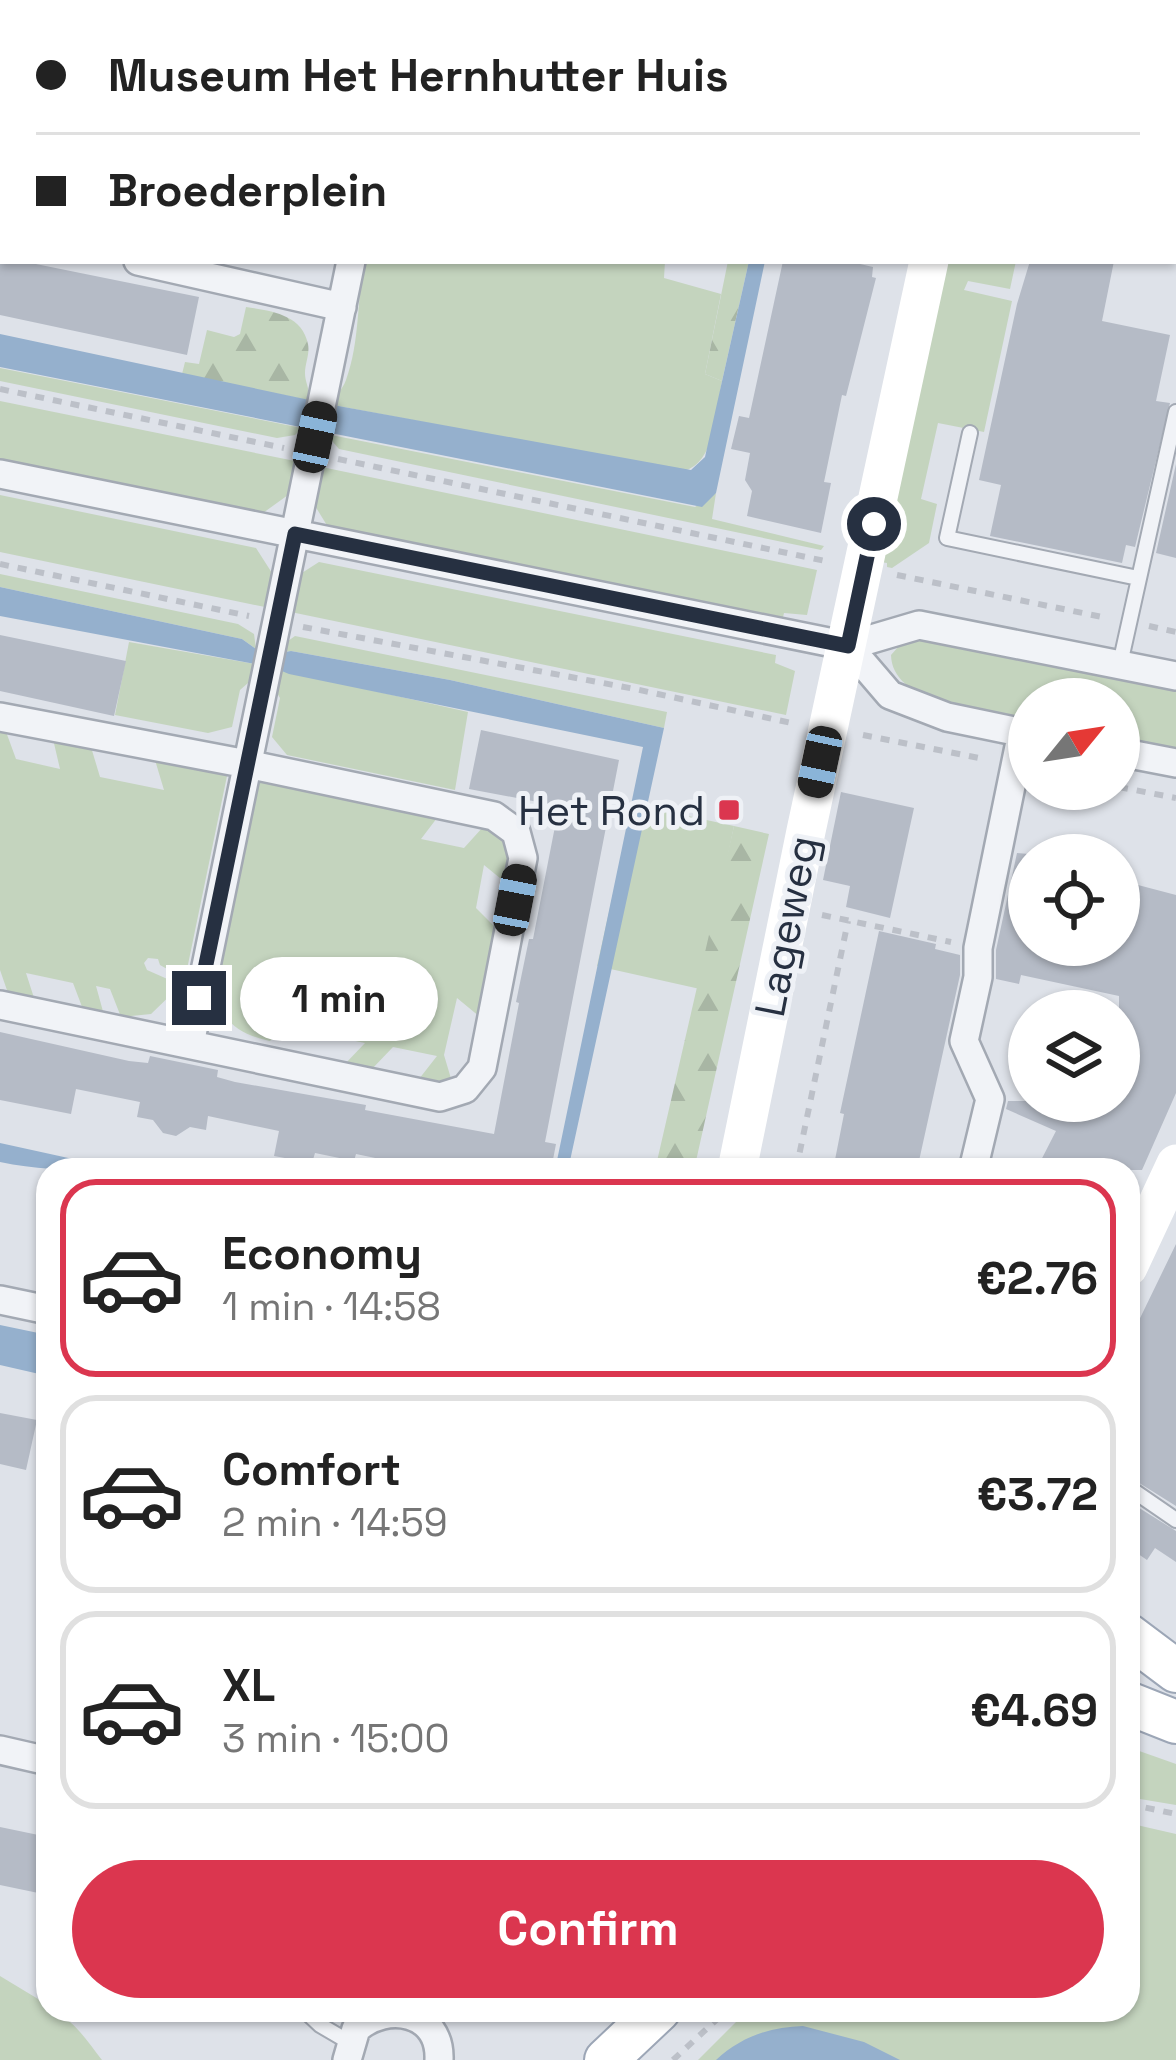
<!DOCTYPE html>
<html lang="en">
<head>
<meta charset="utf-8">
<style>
  body { margin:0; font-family:"Space Grotesk",sans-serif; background:#f2f2f2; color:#222; height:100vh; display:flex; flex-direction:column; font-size:45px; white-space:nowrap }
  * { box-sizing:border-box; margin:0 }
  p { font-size:39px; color:#767676 }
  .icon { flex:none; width:66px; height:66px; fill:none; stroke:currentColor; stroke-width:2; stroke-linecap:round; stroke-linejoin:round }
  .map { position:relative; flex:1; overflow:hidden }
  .panel { position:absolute; left:36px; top:1158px; width:1104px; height:864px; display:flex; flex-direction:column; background:#fff; border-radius:36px; box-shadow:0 3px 9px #0004 }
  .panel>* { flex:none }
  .top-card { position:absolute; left:0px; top:0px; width:1176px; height:264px; box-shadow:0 3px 9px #0004; display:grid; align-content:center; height:264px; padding:0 36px; background:#fff }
  .needle { width:78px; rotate:60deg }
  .fabs { position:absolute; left:1008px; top:678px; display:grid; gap:24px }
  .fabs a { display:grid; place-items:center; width:132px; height:132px; border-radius:50%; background:#fff; box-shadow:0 3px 9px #0004; font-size:60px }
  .end { position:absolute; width:54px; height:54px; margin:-27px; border:15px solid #263041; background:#fff; box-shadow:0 0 0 6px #fff }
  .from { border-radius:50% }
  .bubble { position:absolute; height:84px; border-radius:42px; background:#fff; box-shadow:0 3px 9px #0004; font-size:39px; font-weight:800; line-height:84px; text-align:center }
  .car { position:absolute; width:36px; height:72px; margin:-36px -18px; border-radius:15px; box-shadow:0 0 9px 3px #0007; background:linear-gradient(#222 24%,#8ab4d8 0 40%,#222 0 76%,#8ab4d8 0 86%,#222 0) }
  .top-card b { display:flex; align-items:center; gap:42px; height:114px; font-size:45px }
  .top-card b+b { border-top:3px solid #e0e0e0 }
  .top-card i { width:30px; height:30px; background:#222 }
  ul { padding:21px 0 0; list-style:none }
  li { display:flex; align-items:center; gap:36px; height:198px; margin:0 24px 18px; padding:0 12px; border:6px solid #e0e0e0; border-radius:36px }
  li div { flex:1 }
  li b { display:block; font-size:45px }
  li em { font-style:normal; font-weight:800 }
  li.active { border-color:#db364f }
  li>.icon { width:108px; height:108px; stroke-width:1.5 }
  .cta { display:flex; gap:24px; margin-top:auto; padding:24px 36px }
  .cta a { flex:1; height:138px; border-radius:72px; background:#db364f; color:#fff; font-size:48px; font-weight:800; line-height:138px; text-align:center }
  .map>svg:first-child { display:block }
  .green { fill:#c4d4be }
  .forest { fill:url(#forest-firs) }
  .water { fill:#95b0cd }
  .building { fill:#b5bbc6 }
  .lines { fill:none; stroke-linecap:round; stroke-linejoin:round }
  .service-casing { stroke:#a3a9b3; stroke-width:18 }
  .minor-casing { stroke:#a3a9b3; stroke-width:32 }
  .primary-casing { stroke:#9ca6b6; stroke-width:46 }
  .path { stroke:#bcc0c8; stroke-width:6; stroke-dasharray:9 9; stroke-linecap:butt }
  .service { stroke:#f1f3f7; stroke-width:14 }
  .minor { stroke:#f1f3f7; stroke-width:27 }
  .secondary { stroke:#fff; stroke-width:39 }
  .primary { stroke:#fff; stroke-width:42 }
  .route { stroke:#263041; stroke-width:15 }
  .poi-dot { fill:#db364f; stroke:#eef1f6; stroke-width:4.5 }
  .labels { text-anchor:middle; stroke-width:10; stroke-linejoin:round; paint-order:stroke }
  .poi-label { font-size:42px; fill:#263041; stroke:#eef1f6; text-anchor:end }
  .street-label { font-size:42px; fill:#263041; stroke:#eef1f6 }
</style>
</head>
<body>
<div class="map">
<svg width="1176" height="2060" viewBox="0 0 1176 2060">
  <defs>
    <pattern id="forest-firs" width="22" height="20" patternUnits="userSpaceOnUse" patternTransform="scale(3)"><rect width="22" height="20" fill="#c4d4be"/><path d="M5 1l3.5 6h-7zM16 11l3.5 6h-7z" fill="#a8b6a4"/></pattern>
  </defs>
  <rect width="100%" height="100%" fill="#dee2e9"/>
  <path class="green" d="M364,261H665L664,278L721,294L705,374L722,381C716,409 716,464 683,471L333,405C336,393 342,391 346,380C360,342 357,299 364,261Z
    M944,261H1016L1010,289L968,281L964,290L1012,301L984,432L938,423L921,499L937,504L929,543L892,568L887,567V563L881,562Z
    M0,368L302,428L295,435L277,438L0,381Z
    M0,401L295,461L288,495L263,513L0,459Z
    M326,434L695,507L716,493L712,519L824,546L821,550L339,449Z
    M317,466L817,570L807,615L784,613L782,622L328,527L312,501Z
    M0,495L256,548L272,573L265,607L0,552Z
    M319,562L776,655L775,663L795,671L786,715L286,611L294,578Z
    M0,574L238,624L254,634L256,649L242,639L0,587Z
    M295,636L667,712L664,728L450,680L291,651L280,653L281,646Z
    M919,638L1176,689V750L1119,739V699H1029V720C989,712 892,706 891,655L899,646Z
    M129,642L255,664L248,683L240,690L232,727L208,733L115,715Z
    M277,669L468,712L455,790L287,755L272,737L280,698L274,688Z
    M0,729H5L16,759L60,769L53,739L91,747L100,777L164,790L155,760L227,776L185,979L160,965L158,959L148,958L144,963L147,970L181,985L151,1014L121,1017L110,989L96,986L104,1015L84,1012L73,983L26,973L35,1001L9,996L0,970Z
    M263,782L437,818L421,839L464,848L483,827C513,837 510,856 506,883L484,865L476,908L497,929L481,992L480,1017L457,998L444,1055L452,1082L419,1079L437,1056L393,1047L371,1070L344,1065L365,1043L284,1026L270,1041C237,1034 216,1019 218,982L258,784Z
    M633,804L734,826L700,989L597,966Z
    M1128,1747L1176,1764V1805L1128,1797Z
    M1128,1823L1176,1834V2060H698L748,2010H1128Z
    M0,1976L48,2005V2010C72,2016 87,2041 102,2060H0Z"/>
  <path class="forest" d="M728,261H749L722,381L705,374Z
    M246,307C270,311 302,314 308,344C310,354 305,363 305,373C305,384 311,388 307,400L182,374L185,362L199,364L207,330L234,337L240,334Z
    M734,826L769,834L694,1170H655Z"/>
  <path class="water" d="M749,261H765L716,493L702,507L0,367V334L333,405L691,470L705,457Z
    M0,587L242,639L256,649L255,664L0,616Z
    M291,651L450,680L664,728L568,1170H555L643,747L289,674L277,669L280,653Z
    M0,1143L123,1170C79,1170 42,1171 0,1162Z
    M0,1325L48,1335V1376L0,1365Z
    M803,2026L864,2042L900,2060H716C741,2037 769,2027 803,2026Z"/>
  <path class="building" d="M0,261H21L199,297L187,355L0,315Z
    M783,261H847L873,267L872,277L876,278L846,396L842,395L824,482L831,483L821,533L747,516L752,491L745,480L750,453L731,449L739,416L749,418Z
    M1030,261H1114L1102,321L1170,335L1156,401L1170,403L1135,547L1126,545L1122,563L990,536L1001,485L979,480L1017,304Z
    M1176,464V558L1156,553Z
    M0,635L126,661L114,716L0,691Z
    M481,730L619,760L545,1142L556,1144L551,1170H433L356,1154L354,1161L315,1153L312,1163L274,1156L279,1131L208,1116L206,1130L190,1127L176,1136L163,1133L153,1120L137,1117L140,1102L76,1089L71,1114L0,1100V1032L129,1061L148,1063L150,1056L218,1070L217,1077L235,1082L366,1105L365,1110L494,1134L519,1003L516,1002L529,939H533L559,806L469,789Z
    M841,792L914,808L890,918L846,907L850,886L823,880Z
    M1017,853L1029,854V945H1119V880L1176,895V1093L1142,1170H1036L1056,1131L1006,1109L1008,1101H1119V996L1021,975L1019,984L996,979V950Z
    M879,931L936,944L935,949L960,955V975L917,1170H833L844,1114L840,1113Z
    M1176,1244V1506L1128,1476V1343Z
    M0,1413L37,1420L26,1470L0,1464Z
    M1128,1501L1176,1531V1562L1155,1548L1147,1560L1128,1547Z
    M0,1827L48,1837V1895L0,1885Z"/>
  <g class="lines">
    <g class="service-casing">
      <path id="service" d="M970,433L947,538L1138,578
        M1120,664L1176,412
        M1128,1487L1176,1520
        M304,2010L320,2025L349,2042"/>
    </g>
    <g class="minor-casing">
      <path id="minor" d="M259,0L273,3
        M105,3V0
        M138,261L342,307
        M0,474L848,646
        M848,646L919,625L1176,676
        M848,646L890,695L947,717L1029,734
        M0,717L247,764L494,816L516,832L523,858L482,1068L465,1089L440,1097L0,1005
        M1119,752L1176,763
        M190,1044L351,261
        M973,1170L990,1099L964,1041L978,977V948L1022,732
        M0,1300L48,1310
        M0,1750L48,1761
        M347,2060L356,2029C387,2001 441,2011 439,2060"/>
    </g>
    <g class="primary-casing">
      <path id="primary" d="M1128,1635L1176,1671
        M1128,1703L1176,1722
        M606,2060L659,2010"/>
    </g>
    <path class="path" d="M6,3L7,0
      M0,32L3,17
      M0,389L284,448
      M338,459L830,562
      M0,564L249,616
      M897,575L1107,618
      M1149,626L1176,632
      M303,627L635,689L796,724
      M863,735L979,758
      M1119,787L1176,798
      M822,915L951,942
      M796,1170L848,921
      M1128,1804L1176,1814
      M673,2060L727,2010"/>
    <use href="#service" class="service"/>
    <use href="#minor" class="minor"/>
    <path class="secondary" d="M983,3L984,0
      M737,1170L806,831L929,261
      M1128,1267L1176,1164"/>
    <use href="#primary" class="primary"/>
  </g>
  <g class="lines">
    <path class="route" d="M199,998L295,534L848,646L874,524"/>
  </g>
  <rect class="poi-dot" x="717" y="798" width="24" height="24" rx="6"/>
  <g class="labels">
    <g class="poi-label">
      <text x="705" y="825">Het Rond</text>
    </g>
    <g class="street-label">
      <text transform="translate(786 926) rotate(-79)" y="15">Lageweg</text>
    </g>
  </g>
</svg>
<div class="fabs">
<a><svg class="needle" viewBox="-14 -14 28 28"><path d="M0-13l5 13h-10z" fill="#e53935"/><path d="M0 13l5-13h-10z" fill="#767676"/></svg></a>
<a><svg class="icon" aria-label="locate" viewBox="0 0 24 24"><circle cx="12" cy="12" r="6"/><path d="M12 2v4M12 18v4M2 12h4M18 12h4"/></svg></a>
<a><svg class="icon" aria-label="layers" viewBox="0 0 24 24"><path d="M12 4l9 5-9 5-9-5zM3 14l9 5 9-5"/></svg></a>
</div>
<i class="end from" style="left:874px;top:524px"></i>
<i class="end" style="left:199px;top:998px"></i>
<div class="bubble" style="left:240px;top:957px;width:198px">1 min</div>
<i class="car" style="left:315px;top:437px;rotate:12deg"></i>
<i class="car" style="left:820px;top:762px;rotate:192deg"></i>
<i class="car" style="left:515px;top:900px;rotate:11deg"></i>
<div class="top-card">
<b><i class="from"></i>Museum Het Hernhutter Huis</b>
<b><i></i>Broederplein</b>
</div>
<section class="panel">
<ul>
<li class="active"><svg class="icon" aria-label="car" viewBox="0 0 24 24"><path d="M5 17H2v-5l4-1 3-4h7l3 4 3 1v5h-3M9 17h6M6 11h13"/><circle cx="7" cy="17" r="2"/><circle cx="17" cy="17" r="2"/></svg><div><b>Economy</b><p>1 min · 14:58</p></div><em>€2.76</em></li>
<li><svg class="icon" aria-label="car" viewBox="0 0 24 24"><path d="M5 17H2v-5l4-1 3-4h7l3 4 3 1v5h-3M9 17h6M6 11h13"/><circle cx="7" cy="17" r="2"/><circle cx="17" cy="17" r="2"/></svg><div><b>Comfort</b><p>2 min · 14:59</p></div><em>€3.72</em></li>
<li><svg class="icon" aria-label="car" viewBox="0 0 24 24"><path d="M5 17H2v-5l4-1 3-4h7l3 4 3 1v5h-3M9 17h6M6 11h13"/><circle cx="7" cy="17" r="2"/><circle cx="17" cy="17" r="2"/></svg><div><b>XL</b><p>3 min · 15:00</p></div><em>€4.69</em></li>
</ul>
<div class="cta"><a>Confirm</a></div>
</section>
</div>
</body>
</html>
